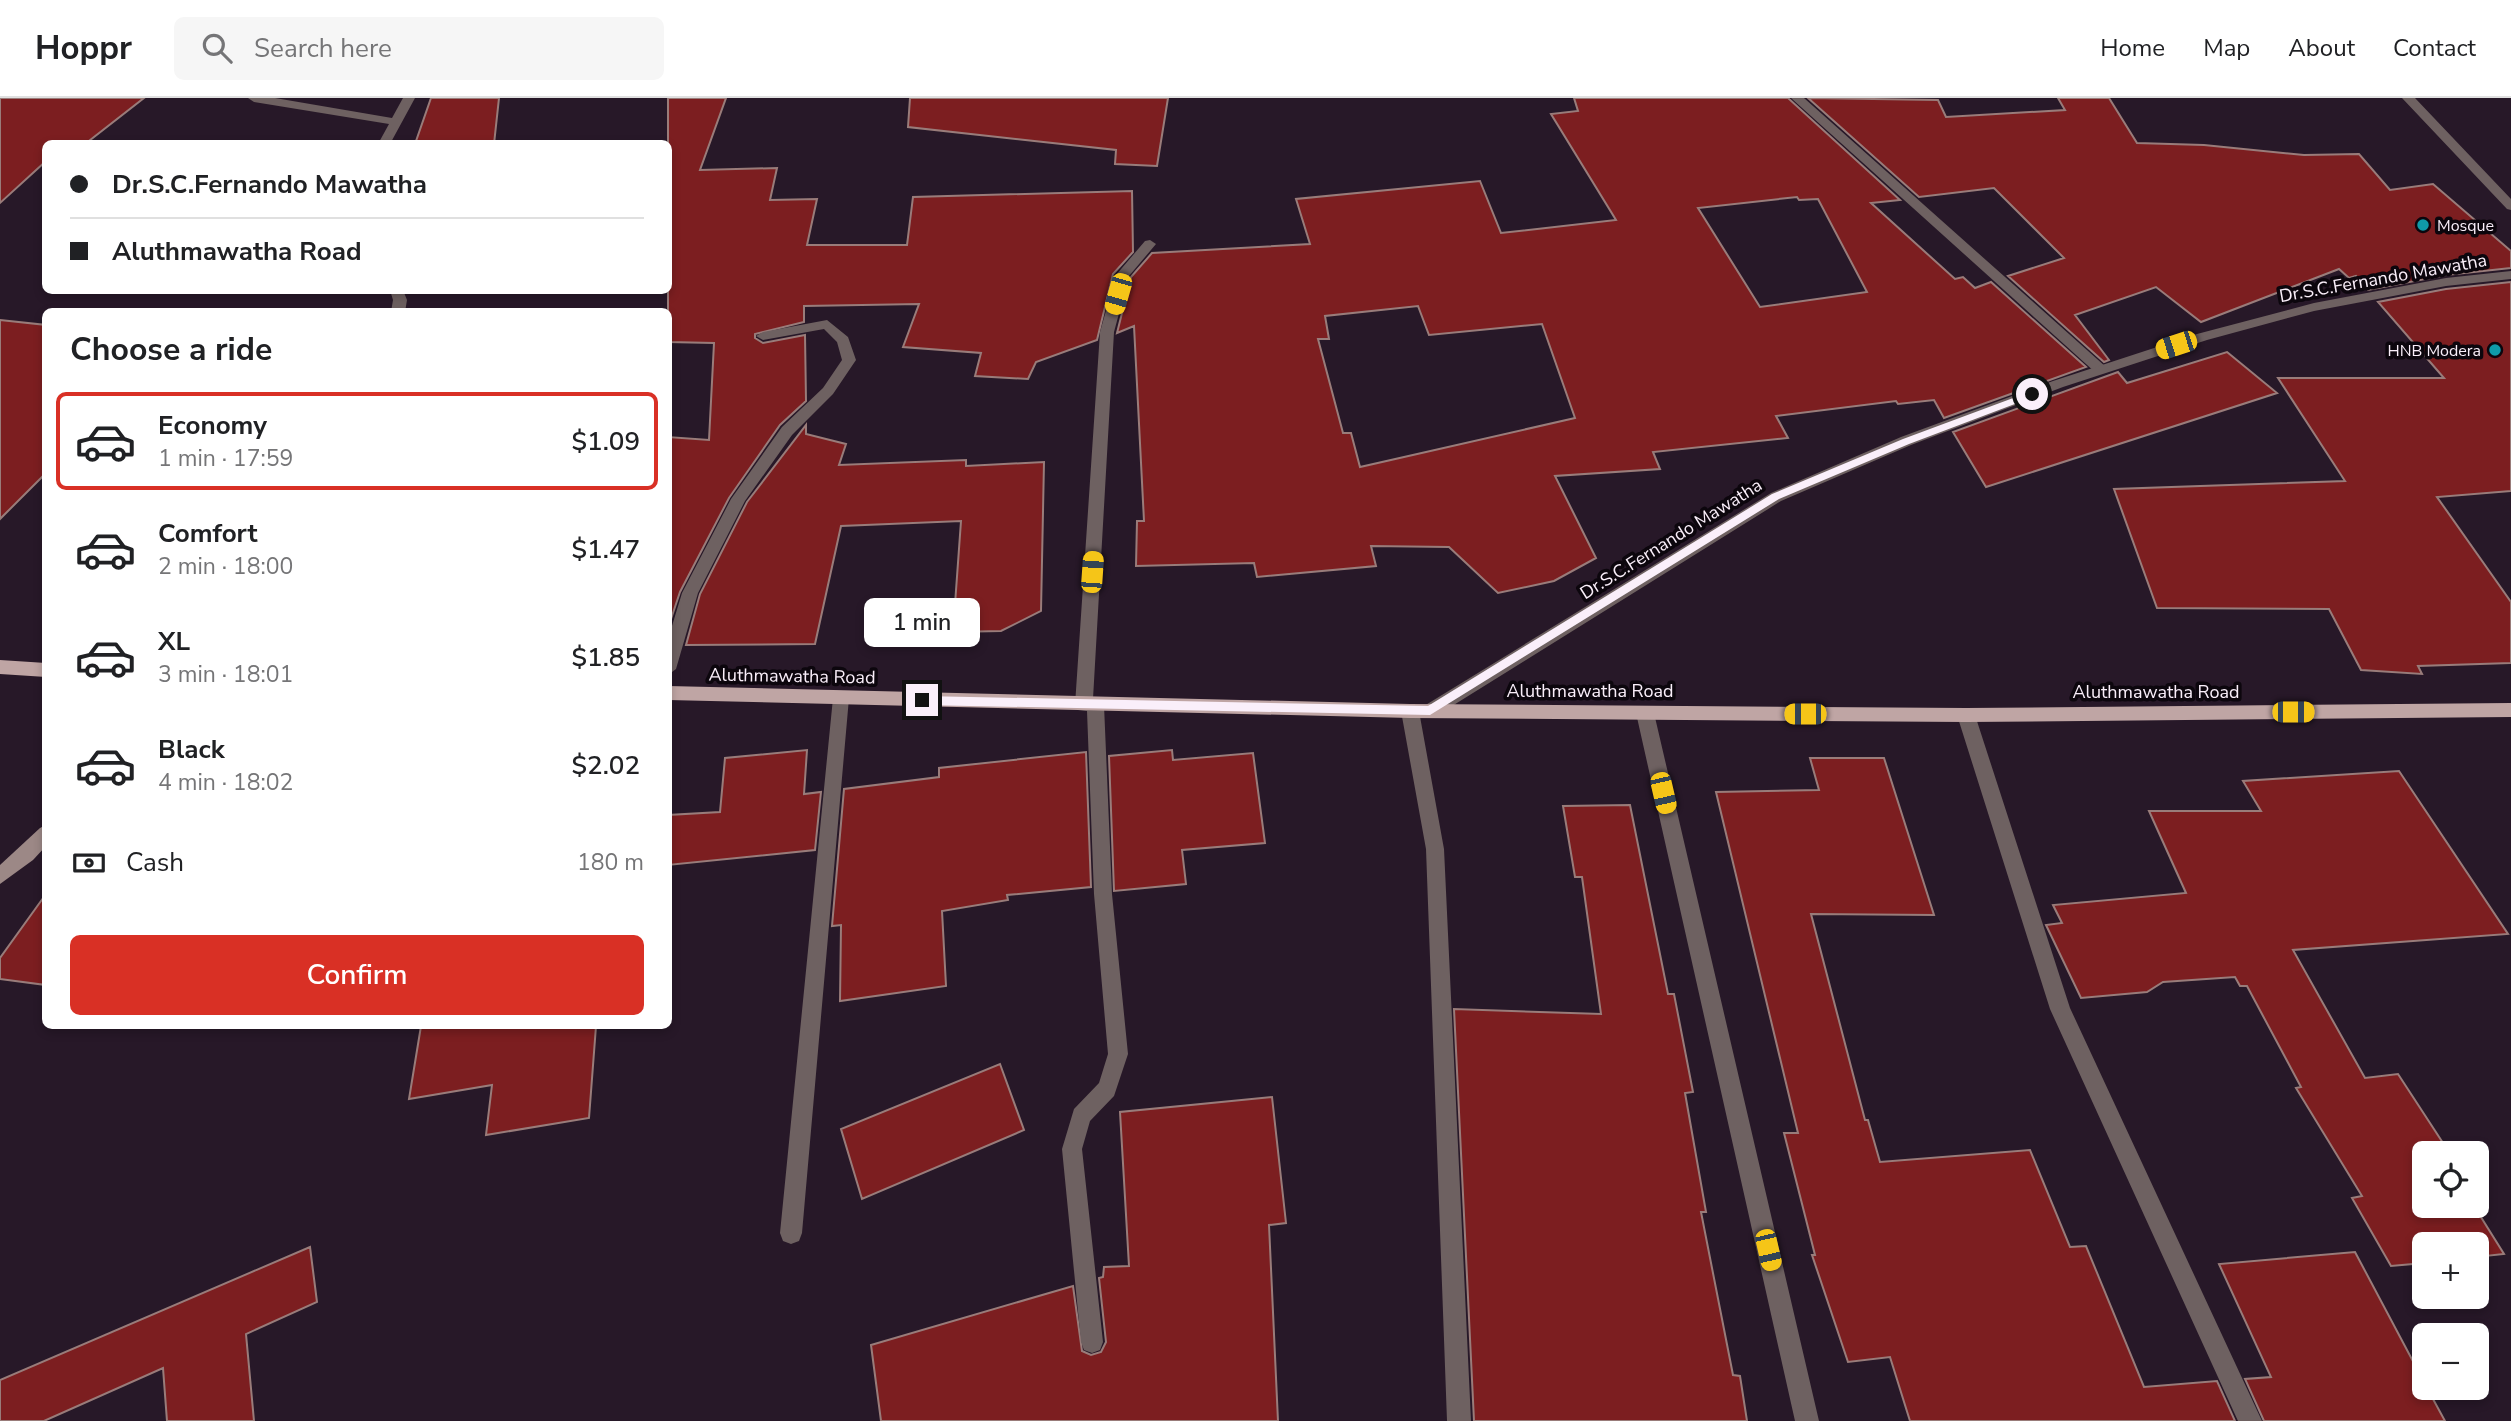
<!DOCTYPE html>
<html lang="en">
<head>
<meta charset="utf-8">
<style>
  body { margin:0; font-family:"Nunito Sans",sans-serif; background:#f6f6f6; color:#202124; height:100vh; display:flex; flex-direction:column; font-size:26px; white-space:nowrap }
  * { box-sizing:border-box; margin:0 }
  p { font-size:23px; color:#757577 }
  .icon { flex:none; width:38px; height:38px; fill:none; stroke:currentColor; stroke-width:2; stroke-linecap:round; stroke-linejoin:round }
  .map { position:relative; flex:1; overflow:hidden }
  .details { position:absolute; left:42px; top:210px; width:630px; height:721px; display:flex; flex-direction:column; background:#fff; border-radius:10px; box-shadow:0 4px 10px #0003 }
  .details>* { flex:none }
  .banner { position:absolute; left:42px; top:42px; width:630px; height:154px; border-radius:10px; box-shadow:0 4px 10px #0003; display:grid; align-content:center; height:154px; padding:0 28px; background:#fff }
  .buttons { position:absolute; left:2412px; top:1043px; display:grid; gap:14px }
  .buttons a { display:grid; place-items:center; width:77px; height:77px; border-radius:10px; background:#fff; box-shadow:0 4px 10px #0003; font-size:35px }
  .end { position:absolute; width:32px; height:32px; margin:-16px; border:9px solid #faeffa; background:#111; box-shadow:0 0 0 4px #111 }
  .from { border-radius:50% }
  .bubble { position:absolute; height:49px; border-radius:10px; background:#fff; box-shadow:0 4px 10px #0003; font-size:23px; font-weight:600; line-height:49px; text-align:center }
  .car { position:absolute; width:21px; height:42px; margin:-21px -10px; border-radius:9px; box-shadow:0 0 5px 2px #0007; background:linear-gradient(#f5c518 24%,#345 0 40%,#f5c518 0 76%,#345 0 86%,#f5c518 0) }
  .banner b { display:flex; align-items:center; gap:24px; height:66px; font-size:26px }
  .banner b+b { border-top:2px solid #e0e0e0 }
  .banner i { width:18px; height:18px; background:#202124 }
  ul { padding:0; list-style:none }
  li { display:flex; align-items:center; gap:21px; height:98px; margin:0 14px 10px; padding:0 14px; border:4px solid transparent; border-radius:10px }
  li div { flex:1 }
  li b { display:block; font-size:26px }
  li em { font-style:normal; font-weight:600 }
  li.current { border-color:#d93025 }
  li>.icon { width:63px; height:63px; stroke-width:1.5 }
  h2 { padding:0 28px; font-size:32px; line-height:84px }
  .pay { display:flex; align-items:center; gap:18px; height:77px; padding:0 28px; font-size:26px }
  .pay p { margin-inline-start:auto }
  .action { display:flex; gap:14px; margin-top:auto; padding:14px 28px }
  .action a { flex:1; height:80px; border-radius:10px; background:#d93025; color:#fff; font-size:28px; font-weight:600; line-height:80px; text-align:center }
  header { display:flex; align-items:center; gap:42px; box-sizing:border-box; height:98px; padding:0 35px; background:#fff; border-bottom:2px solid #e0e0e0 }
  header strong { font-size:33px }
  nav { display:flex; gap:38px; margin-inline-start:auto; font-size:24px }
  .search { width:490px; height:63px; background:#f6f6f6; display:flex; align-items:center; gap:18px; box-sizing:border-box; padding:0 24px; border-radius:10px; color:#757577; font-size:26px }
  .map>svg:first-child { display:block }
  .building { fill:#7c1e20; stroke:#997c7a; stroke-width:2; fill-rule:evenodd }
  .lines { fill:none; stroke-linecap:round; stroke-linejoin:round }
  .service { fill:#6e6161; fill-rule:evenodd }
  .minor { fill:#6e6161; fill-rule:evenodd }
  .tertiary { fill:#6e6161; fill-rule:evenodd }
  .secondary { fill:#9c8886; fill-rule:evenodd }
  .primary { fill:#bfa5a4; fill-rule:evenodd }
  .route { fill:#faeffa }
  .culture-dot { fill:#0f9aa8; stroke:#0c060d; stroke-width:2.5 }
  .labels { text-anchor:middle; stroke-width:7; stroke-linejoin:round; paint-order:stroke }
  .far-poi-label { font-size:16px; fill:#faeffa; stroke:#0c060d; text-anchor:start }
  .street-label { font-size:18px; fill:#faeffa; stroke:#0c060d }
</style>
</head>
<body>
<header>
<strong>Hoppr</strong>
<div class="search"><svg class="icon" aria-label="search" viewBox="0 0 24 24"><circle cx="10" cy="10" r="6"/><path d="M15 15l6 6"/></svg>Search here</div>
<nav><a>Home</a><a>Map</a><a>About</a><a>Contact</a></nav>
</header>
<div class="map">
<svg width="2511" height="1323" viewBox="0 0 2511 1323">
  <rect width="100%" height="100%" fill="#271828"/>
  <path class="building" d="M0,0H144L85,46H46V63L0,105Z
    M431,0H499L494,46H415Z
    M668,0H726L700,72L777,70L770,102L817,101L807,147H907L913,99L1132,93L1133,154L1113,176L1097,242L1036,264L1028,281L975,278L981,255L903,249L919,206L804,208V224L755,236V240L763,245L805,237L806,303L780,327L729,400L680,494L668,530V339L709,342L714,245L668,244Z
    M910,0H1168L1157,68L1115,66L1116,52L908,29Z
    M1574,0H1788L1900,102L1871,105L1955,181L1963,179L1975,190L1991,184L2086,269L1944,320L1934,302L1898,306L1896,303L1776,318L1788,340L1653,354L1660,371L1555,378L1596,460L1554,483L1498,495L1449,449L1371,448L1376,468L1257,479L1254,465L1136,468L1137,423H1144L1134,228L1117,235L1131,179L1152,155L1310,146L1296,101L1480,83L1501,135L1616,122L1551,16L1578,13ZM1797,99L1799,102L1818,101L1867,194L1760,209L1698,110ZM1418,208L1429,237L1542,226L1575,320L1360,369L1351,335H1343L1318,241H1329L1325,218Z
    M1808,0L1938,2L1946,19L2065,12L2058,0H2109L2137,45L2204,47L2304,57L2359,56L2390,92L2433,86L2511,153V170L2446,177L2368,192L2356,178L2349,180L2339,171L2201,224L2156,189L2075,217L2109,262L2104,264L2008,178L2064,160L1994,90L1919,99Z
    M2511,184V393L2437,399L2511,504V565L2418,568L2422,576L2361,572L2329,511L2157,510L2114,391L2345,383L2278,280H2444L2378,204L2446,191Z
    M0,222L46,227V375L0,421Z
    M2227,254L2277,295L1986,389L1953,334L2118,274L2127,285Z
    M806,327V336L846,346L839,367L966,362V368L1044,364L1041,513L1001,533L953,534L961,423L841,428L815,546L686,547L700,496L747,404Z
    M807,652L804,696L821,694L815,752L668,767V717L720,714L725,660Z
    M1172,652L1173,662L1253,655L1265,745L1182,752L1186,786L1114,793L1109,658Z
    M1086,654L1091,789L1007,797L1008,802L942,813L946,888L840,903L841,827L832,828L844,691L939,679V670Z
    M1810,660H1884L1934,817L1811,816L1865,1022H1868L1880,1064L2030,1052L2070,1149L2086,1148L2144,1289L2217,1283L2235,1323H1910L1890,1259L1848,1264L1812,1157H1815L1784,1035H1798L1716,694L1819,692Z
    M2399,673L2508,836L2293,852L2365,980L2398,976L2443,1045L2436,1046L2441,1055H2424V1108H2474L2504,1156L2476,1159V1146H2424V1165L2391,1168L2352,1100L2362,1098L2296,990L2301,989L2247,888H2240L2235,879L2163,884L2147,894L2081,900L2046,827L2062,825L2053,807L2186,795L2149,713H2261L2243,683Z
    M1630,707L1668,896H1674L1693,994L1685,995L1706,1114H1701L1733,1277L1740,1278L1747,1323H1474L1454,911L1601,916L1582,779H1575L1563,708Z
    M46,796V887L0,881V860Z
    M421,928H596L589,1020L486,1037L492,987L409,1001Z
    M1000,966L1024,1032L862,1101L841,1031Z
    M1272,999L1286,1125L1269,1127L1278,1323H881L871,1247L1073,1188L1082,1253L1091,1257L1101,1254L1106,1244L1099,1180L1103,1179L1104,1169L1129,1168L1120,1014Z
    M310,1149L317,1204L246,1236L254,1323H167L163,1270L44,1323H0V1282Z
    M2355,1154L2424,1284V1290H2427L2445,1323H2264L2245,1281L2271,1279L2219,1166Z"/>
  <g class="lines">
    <path class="service" d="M827,222L848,239L856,262L833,296L792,337L745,403L698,495L676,571L668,577V541L682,495L731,401L782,329L823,290L842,262L837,244L824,231L763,242L756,238L763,234Z
      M841,593L849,600L802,1135L799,1143L791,1146L783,1143L780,1135L833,600Z
      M1410,606L1416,608L1419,613L1444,751L1471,1323H1447L1426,751L1401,613L1404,608Z"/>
    <path class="minor" d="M248,0H275L392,20L403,0H415L390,46H378L389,26L254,4Z
      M1791,0H1804L2106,269V275H2096Z
      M1150,142L1156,146L1129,178L1114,234L1093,601L1101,602L1104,607L1112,796L1128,956L1114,998L1090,1023L1082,1051L1103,1244L1100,1252L1092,1255L1084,1252L1081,1244L1062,1051L1074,1011L1099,985L1108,956L1094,796L1087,613L1078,612L1075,607L1100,234L1116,177L1145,143Z
      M390,192H403L407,202L405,214H391L393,202Z
      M1645,608L1651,610L1654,615L1819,1323H1795L1636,615L1639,610Z
      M1966,610L1972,612L1975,617L2070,910L2262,1323H2238L2050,911L1957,617L1960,612Z"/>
    <path class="tertiary" d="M2402,0H2415L2511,101V112L2507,111Z
      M2511,173V181L2446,188L2314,213L2207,242L2063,289L1911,347L1781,403L1436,618H1424L1421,613L1424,608L1771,395L1901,339L2053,283L2197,236L2314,205L2446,180Z"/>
    <path class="secondary" d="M46,727V748L33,762L0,786V767L40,730Z"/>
    <path class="primary" d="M0,562L46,565V579L0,576Z
      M668,588L1410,606L1966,610L2511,605V619L1966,624L1410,620L668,602Z"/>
  </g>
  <path class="route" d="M2032,293L2036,298L1909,346L1779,401L1430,617L922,607L916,602L922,598L1428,608L1772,396L1903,341Z"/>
  <g class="culture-dot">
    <circle cx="2423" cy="127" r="7"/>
    <circle cx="2495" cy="252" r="7"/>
  </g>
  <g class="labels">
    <g class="far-poi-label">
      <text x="2437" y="133">Mosque</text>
      <text x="2481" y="258" text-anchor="end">HNB Modera</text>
    </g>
    <g class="street-label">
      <text transform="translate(2383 180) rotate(-10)" y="6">Dr.S.C.Fernando Mawatha</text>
      <text transform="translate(1671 441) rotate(-32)" y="6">Dr.S.C.Fernando Mawatha</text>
      <text transform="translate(792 578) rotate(1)" y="6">Aluthmawatha Road</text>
      <text x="1590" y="599">Aluthmawatha Road</text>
      <text x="2156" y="600">Aluthmawatha Road</text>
    </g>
  </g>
</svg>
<div class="buttons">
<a><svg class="icon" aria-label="locate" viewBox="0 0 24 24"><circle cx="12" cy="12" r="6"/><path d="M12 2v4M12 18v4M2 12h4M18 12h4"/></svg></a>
<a>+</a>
<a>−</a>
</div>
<i class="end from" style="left:2032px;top:296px"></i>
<i class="end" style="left:922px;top:602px"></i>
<div class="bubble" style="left:864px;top:500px;width:116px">1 min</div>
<i class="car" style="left:1118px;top:196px;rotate:196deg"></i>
<i class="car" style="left:2176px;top:247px;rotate:252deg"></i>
<i class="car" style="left:1092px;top:474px;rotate:4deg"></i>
<i class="car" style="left:2293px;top:614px;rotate:90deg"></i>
<i class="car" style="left:1805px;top:616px;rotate:270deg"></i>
<i class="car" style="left:1663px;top:695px;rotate:167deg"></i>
<i class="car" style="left:1768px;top:1152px;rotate:167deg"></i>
<div class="banner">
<b><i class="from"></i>Dr.S.C.Fernando Mawatha</b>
<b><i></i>Aluthmawatha Road</b>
</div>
<section class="details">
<h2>Choose a ride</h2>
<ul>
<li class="current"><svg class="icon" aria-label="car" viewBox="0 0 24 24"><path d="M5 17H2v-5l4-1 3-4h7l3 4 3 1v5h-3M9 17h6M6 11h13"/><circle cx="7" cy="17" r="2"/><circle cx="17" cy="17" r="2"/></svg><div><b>Economy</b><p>1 min · 17:59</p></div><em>$1.09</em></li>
<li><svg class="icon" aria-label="car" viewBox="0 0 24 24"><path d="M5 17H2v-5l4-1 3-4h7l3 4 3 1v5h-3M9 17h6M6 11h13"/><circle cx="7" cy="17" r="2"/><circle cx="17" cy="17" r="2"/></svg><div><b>Comfort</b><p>2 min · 18:00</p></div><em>$1.47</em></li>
<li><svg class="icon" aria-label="car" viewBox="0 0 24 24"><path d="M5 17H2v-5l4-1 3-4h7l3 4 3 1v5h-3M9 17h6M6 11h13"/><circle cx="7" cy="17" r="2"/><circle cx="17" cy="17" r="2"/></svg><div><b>XL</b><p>3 min · 18:01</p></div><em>$1.85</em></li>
<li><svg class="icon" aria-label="car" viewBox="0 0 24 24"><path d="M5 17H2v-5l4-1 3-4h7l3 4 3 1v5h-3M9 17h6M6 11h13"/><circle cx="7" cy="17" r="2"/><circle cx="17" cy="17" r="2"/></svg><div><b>Black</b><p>4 min · 18:02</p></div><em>$2.02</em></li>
</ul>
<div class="pay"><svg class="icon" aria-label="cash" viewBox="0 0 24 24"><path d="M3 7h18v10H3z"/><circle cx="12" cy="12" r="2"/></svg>Cash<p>180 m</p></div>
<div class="action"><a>Confirm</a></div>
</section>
</div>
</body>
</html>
